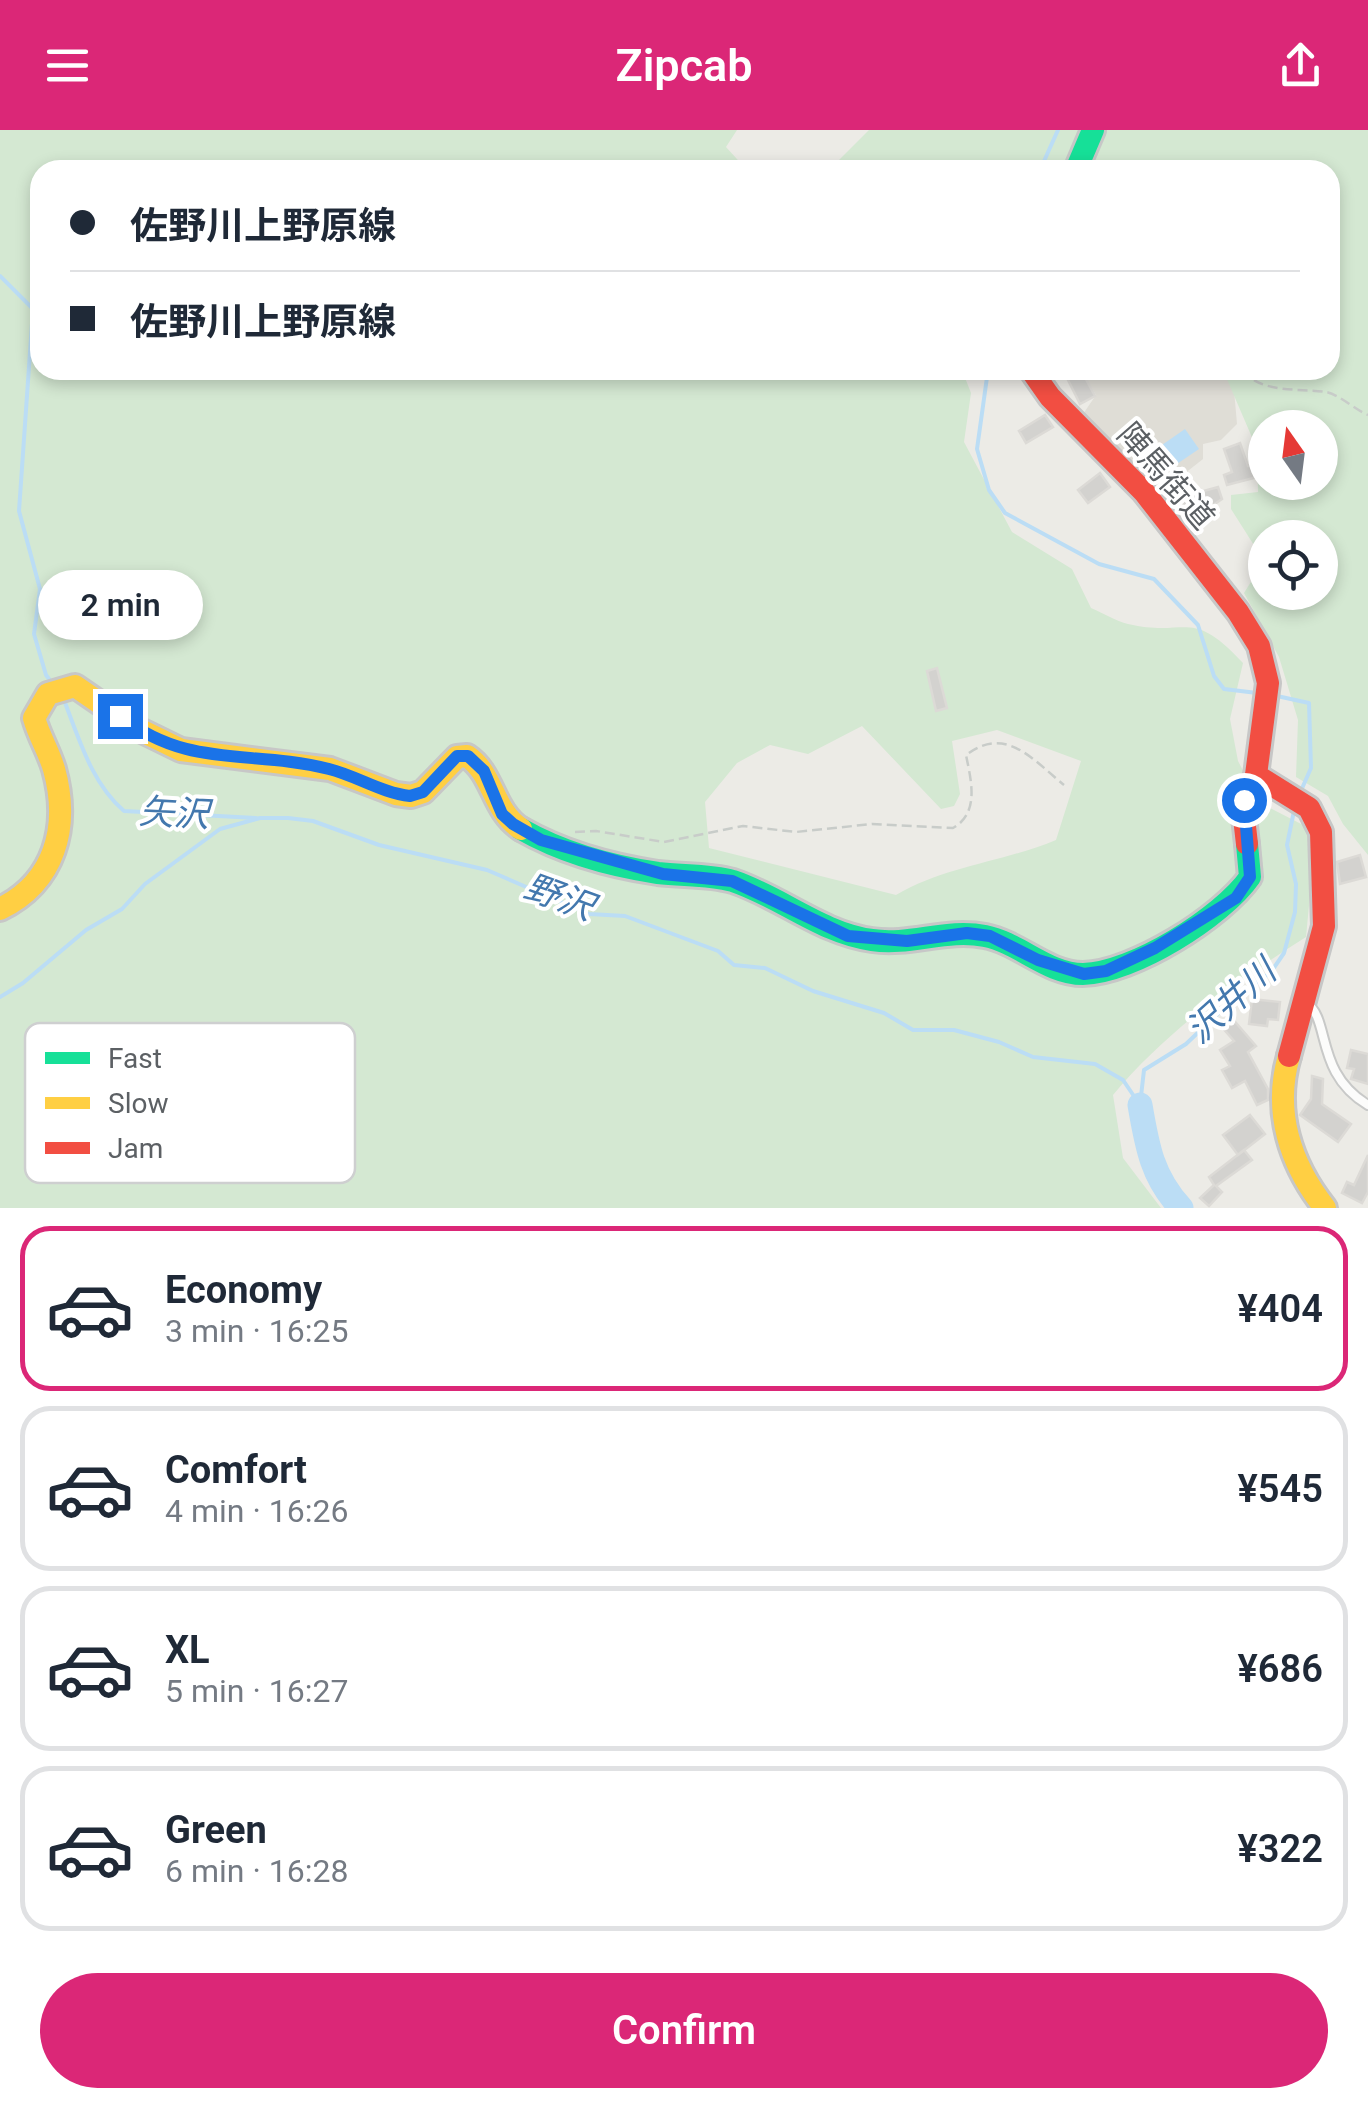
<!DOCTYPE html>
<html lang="en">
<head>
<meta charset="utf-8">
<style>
  body { margin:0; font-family:Roboto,"Noto Sans JP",sans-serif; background:#f6f6f7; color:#1f2937; height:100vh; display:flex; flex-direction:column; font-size:38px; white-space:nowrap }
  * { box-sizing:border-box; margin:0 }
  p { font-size:32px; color:#747a83 }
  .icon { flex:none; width:55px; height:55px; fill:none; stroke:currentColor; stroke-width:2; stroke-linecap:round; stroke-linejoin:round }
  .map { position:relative; height:1078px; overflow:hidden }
  .details { display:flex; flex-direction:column; background:#fff; flex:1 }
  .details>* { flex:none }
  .top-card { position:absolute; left:30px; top:30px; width:1310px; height:220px; border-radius:30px; box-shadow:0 5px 15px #0003; display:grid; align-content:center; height:220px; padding:0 40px; background:#fff }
  .needle { width:65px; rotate:346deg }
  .fabs { position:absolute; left:1248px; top:280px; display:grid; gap:20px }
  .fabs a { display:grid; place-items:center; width:90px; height:90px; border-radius:50%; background:#fff; box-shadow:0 5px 15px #0003; font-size:50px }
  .end { position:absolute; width:45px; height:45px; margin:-22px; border:12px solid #1a73e8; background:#fff; box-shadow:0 0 0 5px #fff }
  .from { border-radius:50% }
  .bubble { position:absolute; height:70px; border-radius:35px; background:#fff; box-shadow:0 5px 15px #0003; font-size:32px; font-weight:600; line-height:70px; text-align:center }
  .top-card b { display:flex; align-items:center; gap:35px; height:95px; font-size:38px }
  .top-card b+b { border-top:2px solid #e0e1e3 }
  .top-card i { width:25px; height:25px; background:#1f2937 }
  ul { padding:18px 0 0; list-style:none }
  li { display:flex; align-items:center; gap:30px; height:165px; margin:0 20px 15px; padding:0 20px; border:5px solid #e0e1e3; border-radius:30px }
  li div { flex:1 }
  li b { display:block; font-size:38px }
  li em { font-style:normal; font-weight:600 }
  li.current { border-color:#db2777 }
  li>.icon { width:90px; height:90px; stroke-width:1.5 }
  .cta { display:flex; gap:20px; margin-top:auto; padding:20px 40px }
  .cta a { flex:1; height:115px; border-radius:60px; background:#db2777; color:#fff; font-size:40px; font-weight:600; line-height:115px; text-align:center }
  header { display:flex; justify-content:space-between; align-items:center; height:130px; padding:0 40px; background:#db2777; color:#fff; font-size:45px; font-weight:600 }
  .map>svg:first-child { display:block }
  .education { fill:#dfddd6 }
  .green { fill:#d4e8d2; fill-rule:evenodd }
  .water { fill:#bbddf5 }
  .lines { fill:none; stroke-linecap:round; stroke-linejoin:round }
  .stream { stroke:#bbddf5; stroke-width:4 }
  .river { stroke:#bbddf5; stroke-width:25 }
  .building { fill:#d3d2cf; stroke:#dcdad6; stroke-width:2.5 }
  .lane-casing { stroke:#c8c9c8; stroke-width:12 }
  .fast-casing { stroke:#c7c7c7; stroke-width:28 }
  .slow-casing { stroke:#c7c7c7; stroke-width:28 }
  .jam-casing { stroke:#c7c7c7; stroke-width:28 }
  .path { stroke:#c8ccc9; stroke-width:2.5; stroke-dasharray:10 5; stroke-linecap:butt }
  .lane { stroke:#fcfcfb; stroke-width:8 }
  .fast { stroke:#16e098; stroke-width:22 }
  .slow { stroke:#ffcf43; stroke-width:22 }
  .jam { stroke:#f24e42; stroke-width:22 }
  .route { stroke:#1a73e8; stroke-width:12 }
  .labels { text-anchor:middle; stroke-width:8; stroke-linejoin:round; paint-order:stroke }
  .street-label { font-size:32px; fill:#5c6064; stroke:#fff }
  .water-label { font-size:35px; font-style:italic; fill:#4378ae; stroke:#fff }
  .key { fill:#fff; stroke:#cecfd0; stroke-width:2.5 }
  .key-label { font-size:28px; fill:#5c6064 }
</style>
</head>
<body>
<header><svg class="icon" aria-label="menu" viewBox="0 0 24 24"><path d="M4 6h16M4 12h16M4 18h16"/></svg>Zipcab<svg class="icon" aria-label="share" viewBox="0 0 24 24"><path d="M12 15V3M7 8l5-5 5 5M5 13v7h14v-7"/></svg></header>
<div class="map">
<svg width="1368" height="1078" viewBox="0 0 1368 1078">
  <rect width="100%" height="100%" fill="#ecebe6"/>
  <path class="education" d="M1081,240H1223L1234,260L1237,294L1221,310L1203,314V329L1156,366L1079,290L1096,265Z"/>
  <path class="green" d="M0,0H737L726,17L747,40H40V240H962L971,263L964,312L1012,402L1072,439L1091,478C1103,483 1116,491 1128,494C1188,508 1190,476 1243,533L1230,589L1238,631L1260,673L1307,697L1313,733L1306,807C1237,851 1166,901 1113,965L1123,1028L1161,1078H0ZM862,596L941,679L954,676L960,664L952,611L997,600L1081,631L1056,710C1003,732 946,736 896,765L709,718L705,672L737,633L770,615L808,624Z
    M869,0H1368V725L1343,694L1328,666L1296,647L1298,590L1279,527L1244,463L1264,431L1231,379V365L1258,362L1257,319L1223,240H1330V40H829ZM1265,298H1320V352H1265ZM1265,408H1320V462H1265Z"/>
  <path class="water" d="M1185,299L1199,319L1162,344L1149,324Z"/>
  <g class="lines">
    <path class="stream" d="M1040,40L1058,0
      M0,146L33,179L19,381L40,459L34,504L46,545L53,554
      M988,240L977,319L989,360L1005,383L1099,434L1154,449L1198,495L1214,546L1224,559L1257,563
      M1277,566L1309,573L1311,638L1300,663
      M64,570C79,609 92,654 124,681L256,688
      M0,867L23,853L86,800L122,779L145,754L220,699L260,688H288L313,691L379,715L487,740L589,784L625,786L718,821L734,835L765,838L813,861L884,883L913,900H954L999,912L1033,927L1095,934L1123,950L1140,975
      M1140,975L1144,940L1186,914L1230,872L1271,842L1284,823L1295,782L1296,754L1287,715L1295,676"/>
    <path class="river" d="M1140,975C1147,1016 1152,1047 1181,1078"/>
  </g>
  <path class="building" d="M1063,240H1081L1095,266L1080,274Z
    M1045,285L1053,297L1026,313L1019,301Z
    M1240,313L1248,336L1265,331V345L1227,355L1224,345L1232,342L1224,319Z
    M1100,343L1110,357L1088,373L1078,360Z
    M1194,353L1200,362L1218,357L1222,369L1193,389L1177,364Z
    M937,538L947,578L936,581L927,541Z
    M1360,725L1366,747L1340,754L1337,732Z
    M1252,869L1280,872L1278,890L1268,889L1267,896L1249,894Z
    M1231,887L1256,916L1248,922L1268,959V970L1257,975L1245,951L1232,958L1222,940L1230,936L1220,920L1234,911L1221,896Z
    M1351,920L1368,924V954L1351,949L1354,939L1347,938Z
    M1312,946L1323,949L1322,974L1351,994L1338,1012L1300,985L1311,969Z
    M1250,985L1265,1004L1238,1025L1223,1005Z
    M1244,1020L1252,1030L1216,1056L1222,1062L1209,1076L1200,1068L1214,1055L1209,1047Z
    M1368,1025V1062L1362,1073L1342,1063L1347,1052L1354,1055Z"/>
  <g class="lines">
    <g class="lane-casing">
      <path id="lane" d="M1306,873C1331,888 1314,943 1368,975"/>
    </g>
    <g class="fast-casing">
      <path id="fast" d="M1076,40L1093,0
        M521,699C563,723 611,736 658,743C683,746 709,744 733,751C781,767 821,803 872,810C910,816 947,798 985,806C1020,813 1047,844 1083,844C1133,843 1222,787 1250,747L1247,714"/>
    </g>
    <g class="slow-casing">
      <path id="slow" d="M0,779C55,752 70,697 54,639C49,622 39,606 34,588L48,564L75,556L136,598L181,620L330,639L396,664L411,666L423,662L457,627L467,626C494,644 492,680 521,699
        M1289,926C1273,981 1290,1034 1325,1078"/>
    </g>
    <g class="jam-casing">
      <path id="jam" d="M1031,240L1050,267L1144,362L1238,482L1259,516L1268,553L1256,645L1243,679L1247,714
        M1256,645L1309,678L1321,702L1324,796L1289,926"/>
    </g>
    <path class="path" d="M1243,240C1260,264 1300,258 1326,262C1340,265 1354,279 1368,285
      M575,702L596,701L664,712L743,696L796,702L872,694L953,698C980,683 971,650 966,625C1006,595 1032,629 1064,655"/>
    <use href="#lane" class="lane"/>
    <use href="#fast" class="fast"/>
    <use href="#slow" class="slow"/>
    <use href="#jam" class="jam"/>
  </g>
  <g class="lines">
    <path class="route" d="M120,586C189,640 251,619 329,639C357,646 382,663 410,666L423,662L457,626H468L484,641L502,684L513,694L541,710L663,744L732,751L848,806L907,811L967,803L990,806L1038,830L1084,844L1106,841L1155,818L1236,768L1250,747L1244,670"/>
  </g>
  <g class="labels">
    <g class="street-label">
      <text transform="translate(1166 346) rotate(49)" y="11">陣馬街道</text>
    </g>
    <g class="water-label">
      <text transform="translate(174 683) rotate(3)" y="12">矢沢</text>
      <text transform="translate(559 767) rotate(20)" y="12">野沢</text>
      <text transform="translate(1231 871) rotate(-42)" y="12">沢井川</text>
    </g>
  </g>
  <rect x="25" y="893" width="330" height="160" rx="15" class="key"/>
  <rect x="45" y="922" width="45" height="12" fill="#16e098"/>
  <rect x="45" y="967" width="45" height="12" fill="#ffcf43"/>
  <rect x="45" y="1012" width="45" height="12" fill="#f24e42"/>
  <g class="key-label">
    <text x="108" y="938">Fast</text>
    <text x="108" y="983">Slow</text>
    <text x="108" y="1028">Jam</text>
  </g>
</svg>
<div class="fabs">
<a><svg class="needle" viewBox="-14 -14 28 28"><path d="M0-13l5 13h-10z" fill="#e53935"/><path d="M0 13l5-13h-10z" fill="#747a83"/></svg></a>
<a><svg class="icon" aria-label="locate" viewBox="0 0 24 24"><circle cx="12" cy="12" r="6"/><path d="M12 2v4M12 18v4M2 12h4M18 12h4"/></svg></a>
</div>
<i class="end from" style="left:1244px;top:670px"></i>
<i class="end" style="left:120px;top:586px"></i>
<div class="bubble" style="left:38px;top:440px;width:165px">2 min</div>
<div class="top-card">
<b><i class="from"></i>佐野川上野原線</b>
<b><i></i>佐野川上野原線</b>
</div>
</div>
<section class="details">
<ul>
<li class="current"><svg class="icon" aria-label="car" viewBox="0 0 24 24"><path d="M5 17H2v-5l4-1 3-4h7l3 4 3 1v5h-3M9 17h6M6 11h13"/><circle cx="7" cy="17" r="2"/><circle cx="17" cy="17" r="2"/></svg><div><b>Economy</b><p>3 min · 16:25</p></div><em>¥404</em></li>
<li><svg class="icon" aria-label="car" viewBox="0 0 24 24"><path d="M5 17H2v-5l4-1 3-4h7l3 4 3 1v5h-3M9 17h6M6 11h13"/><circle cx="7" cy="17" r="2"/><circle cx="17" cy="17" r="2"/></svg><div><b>Comfort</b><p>4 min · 16:26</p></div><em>¥545</em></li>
<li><svg class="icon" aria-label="car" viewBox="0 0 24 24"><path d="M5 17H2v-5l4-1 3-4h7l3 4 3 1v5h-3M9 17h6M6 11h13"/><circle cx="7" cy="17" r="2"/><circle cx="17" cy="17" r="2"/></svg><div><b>XL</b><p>5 min · 16:27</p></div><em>¥686</em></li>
<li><svg class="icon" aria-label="car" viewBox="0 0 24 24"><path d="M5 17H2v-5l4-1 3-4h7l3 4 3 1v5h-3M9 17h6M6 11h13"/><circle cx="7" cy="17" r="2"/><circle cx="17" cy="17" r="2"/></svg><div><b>Green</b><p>6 min · 16:28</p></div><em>¥322</em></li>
</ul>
<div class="cta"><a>Confirm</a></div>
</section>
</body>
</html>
